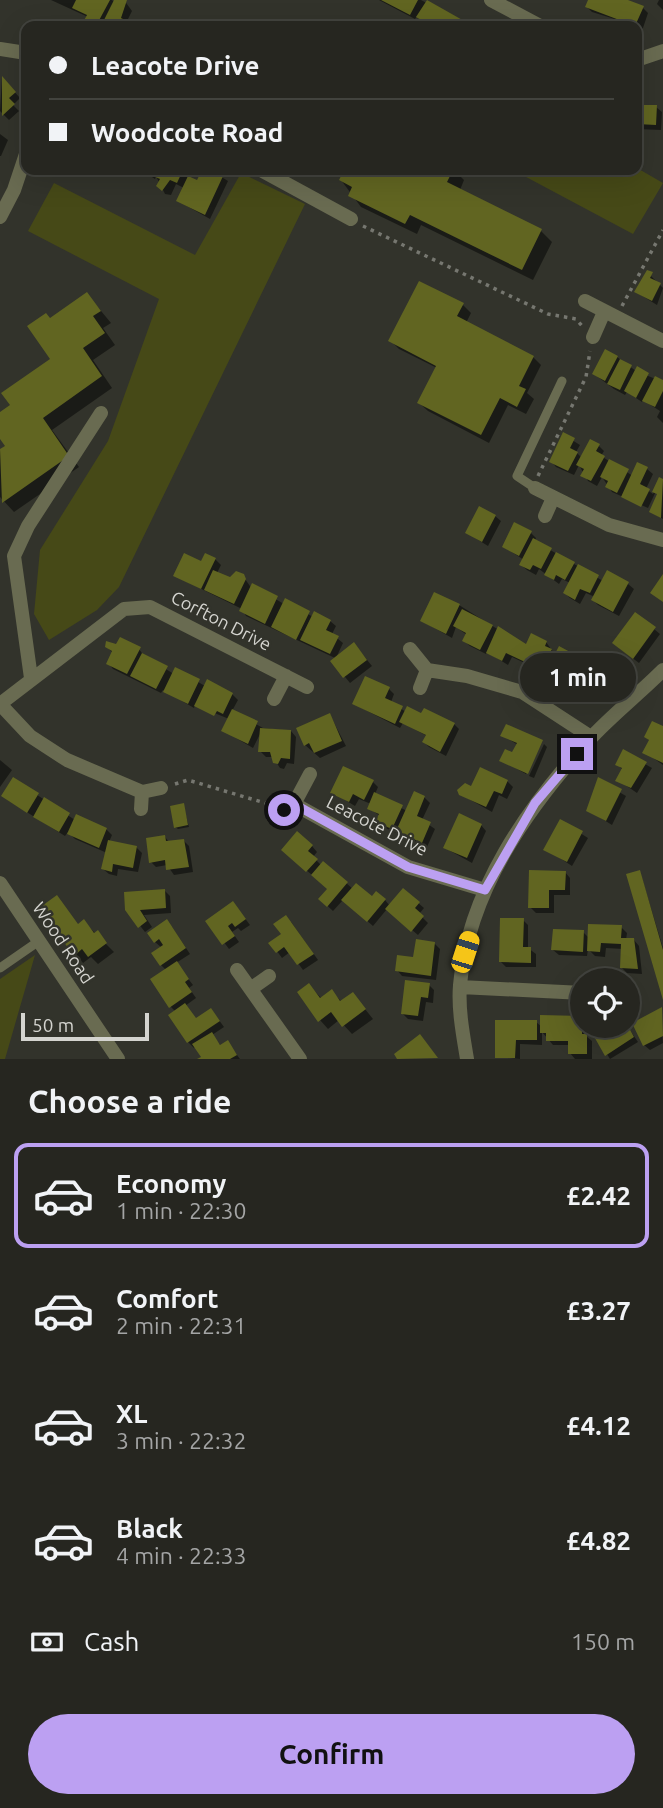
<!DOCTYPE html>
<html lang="en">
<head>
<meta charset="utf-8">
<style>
  body { margin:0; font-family:Ubuntu,sans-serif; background:#2e2e29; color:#f1f3f6; height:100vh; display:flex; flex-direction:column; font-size:26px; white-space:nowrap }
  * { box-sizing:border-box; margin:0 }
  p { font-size:23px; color:#a4a5a5 }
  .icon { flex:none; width:38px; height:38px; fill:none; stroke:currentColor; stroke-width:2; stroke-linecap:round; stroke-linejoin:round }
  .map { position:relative; height:1059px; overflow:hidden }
  .drawer { display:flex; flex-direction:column; background:#262620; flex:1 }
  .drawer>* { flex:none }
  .top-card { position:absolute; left:21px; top:21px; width:621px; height:154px; border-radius:14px; box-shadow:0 7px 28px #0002,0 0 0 2px #42433e; display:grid; align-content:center; height:154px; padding:0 28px; background:#262620 }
  .tools { position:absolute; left:570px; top:968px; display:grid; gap:14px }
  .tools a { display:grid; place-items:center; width:70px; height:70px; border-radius:50%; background:#262620; box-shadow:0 7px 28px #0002,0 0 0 2px #42433e; font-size:35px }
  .scale { position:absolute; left:21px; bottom:18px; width:128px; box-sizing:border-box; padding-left:7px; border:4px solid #d4d4cf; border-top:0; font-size:19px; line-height:24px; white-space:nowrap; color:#d4d4cf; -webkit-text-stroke:5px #32332b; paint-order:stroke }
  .end { position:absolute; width:32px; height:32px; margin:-16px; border:9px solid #bca0f2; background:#111; box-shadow:0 0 0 4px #111 }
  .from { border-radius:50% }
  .bubble { position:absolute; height:49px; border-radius:24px; background:#262620; box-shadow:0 7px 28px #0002,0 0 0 2px #42433e; font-size:23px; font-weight:700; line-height:49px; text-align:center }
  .car { position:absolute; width:21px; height:42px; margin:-21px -10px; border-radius:9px; box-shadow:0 0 5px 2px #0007; background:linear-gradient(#f5c518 24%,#345 0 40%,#f5c518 0 76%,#345 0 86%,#f5c518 0) }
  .top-card b { display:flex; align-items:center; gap:24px; height:66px; font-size:26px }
  .top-card b+b { border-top:2px solid #42433e }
  .top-card i { width:18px; height:18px; background:#f1f3f6 }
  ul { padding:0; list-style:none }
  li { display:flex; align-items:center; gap:21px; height:105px; margin:0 14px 10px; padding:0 14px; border:4px solid transparent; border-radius:14px }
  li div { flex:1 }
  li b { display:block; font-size:26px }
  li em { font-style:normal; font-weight:700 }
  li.selected { border-color:#bca0f2 }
  li>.icon { width:63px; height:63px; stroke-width:1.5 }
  h2 { padding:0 28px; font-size:32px; line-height:84px }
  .pay { display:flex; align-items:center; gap:18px; height:77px; padding:0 28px; font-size:26px }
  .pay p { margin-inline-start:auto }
  .cta { display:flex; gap:14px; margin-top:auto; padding:14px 28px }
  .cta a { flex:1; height:80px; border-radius:42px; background:#bca0f2; color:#111; font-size:28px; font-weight:700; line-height:80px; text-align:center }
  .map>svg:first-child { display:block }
  .green { fill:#464917 }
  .shadow { fill:#0007 }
  .building { fill:#616521 }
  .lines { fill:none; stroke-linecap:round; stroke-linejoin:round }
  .path { stroke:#767770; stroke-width:3.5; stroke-dasharray:3.5 5; stroke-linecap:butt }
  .service { stroke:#696b51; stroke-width:9 }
  .minor { stroke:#696b51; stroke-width:14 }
  .tertiary { stroke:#696b51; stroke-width:14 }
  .route { stroke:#bca0f2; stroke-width:9 }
  .labels { text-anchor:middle; stroke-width:5; stroke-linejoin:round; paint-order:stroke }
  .street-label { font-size:18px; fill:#d4d4cf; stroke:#32332b }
</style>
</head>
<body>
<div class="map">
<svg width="663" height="1059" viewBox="0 0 663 1059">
  <rect width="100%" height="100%" fill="#32332b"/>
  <path class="green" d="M637,168L663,183L633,234L513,170Z
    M241,173L305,204L119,587L97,610L49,640L34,614L40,550L108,441L159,299L28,231L54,183L195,255Z
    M35,955L5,1059H0V979Z"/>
  <path class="shadow" d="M51,0H112L115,3L116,0H124L132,11L126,23L133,26H83L88,17Z
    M379,0H421L469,26H428L417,16L415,19Z
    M589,0H623L643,8L648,13L642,31L637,26L592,12L587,7Z
    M659,0H663V10L657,4Z
    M2,78L20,98L13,105L19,111L9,120L0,111Z
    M637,106L656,107L662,112L661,130L637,129Z
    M0,134L8,140L1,156H0Z
    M141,170H191L187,177L198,182L204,170H210L228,181L210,219L178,201L184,188L176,184L171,195L165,194L156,176L155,179Z
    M346,170H454L464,180L460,190L541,231L552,242L533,280L421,225L417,234L361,207L341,180Z
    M647,272L663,288L657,305L636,292Z
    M87,294L111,323L103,328L115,345L93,360L112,388L52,430L79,467L14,512L0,497V451L7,446L0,436V414L12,406L53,359L51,320Z
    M463,305L471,313L466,323L533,357L541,365L527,393L534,399L526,414L508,405L489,443L428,411L419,403L437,368L399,349L390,340Z
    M617,357L636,371L663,382V423L657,417L660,411L643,400L642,402L627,392L625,395L614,389L594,374Z
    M564,435L580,445L576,452L582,458L599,446L604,451L601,456L633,476L638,465L647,469L653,474L646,489L653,494L659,479L663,480V519L651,512L661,489L658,487L648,508L612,492L602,477L597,486L588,481L579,465L574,475L556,467L551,461Z
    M495,516L501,521L488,546L467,533Z
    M531,533L536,538L535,541L603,581L607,573L628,584L634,589L619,616L598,605L593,600L595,597L586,593L580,604L570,598L565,593L570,583L562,579L559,584L539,569L536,575L527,570L521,565L524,560L504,547Z
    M215,559L221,565L217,573L230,580L243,576L252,589L253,586L284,604L286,601L313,617L330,621L336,626L332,634L343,643L336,658L359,650L372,666L350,683L332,661L335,658L246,616L242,609L175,576Z
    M459,605L526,647L546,642L556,656L569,653L582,669L604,672L609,677L600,695L575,679L572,685L549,672L548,674L512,657L508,665L487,652L486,654L470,646L464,641L467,635L456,627L452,638L422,621Z
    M636,614L660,634L639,663L619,648Z
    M107,647L139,649L144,656L174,674L176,669L205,686L232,694L238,700L232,711L263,728L291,731L296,737L294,764L287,763L284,769L280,768L273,757H266L260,751L261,732L253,748L224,731L229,719L195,705L194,708L163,690L161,693L113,669L108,663L113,653Z
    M389,689L394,694L391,702L406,712L454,724L459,729L446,756L429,747L424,742L427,736L403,723L400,728L354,704Z
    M330,715L346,746L320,758L305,745Z
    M663,728V765L645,752L650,741L646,737Z
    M502,735L541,742L526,774L501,760L513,755L518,745Z
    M544,744L547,747L534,778L529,776Z
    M624,752L652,768L637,793L618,780L623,770L617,764Z
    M0,760L12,770L0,787Z
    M13,779L75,820L106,829L112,835L109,842L136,847L142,853L138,872L118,869L117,876L109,874L103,869L107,853L75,839L68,832L65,836L9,801L3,796Z
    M598,780L626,796L612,825L588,810Z
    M507,781L513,787L507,799L499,795L492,812L460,794L472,788Z
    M373,782L378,787L375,794L407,811L424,797L430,803L422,820L435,829L427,847L383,827L377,821L380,816L369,808L371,804L359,799L355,806L332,792Z
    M183,805L189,827L178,829L175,827Z
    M561,821L588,838L572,866L546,849Z
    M481,825L486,831L472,863L445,848Z
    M165,837L170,843L184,841L189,846L193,872L174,875L167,865L156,867L151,862Z
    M312,846L317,852L313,857L321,865L323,863L353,889L372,899L385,900L390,906L403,890L424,908L419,914L428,923L418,935L387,909L373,926L343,900L333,911L320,899L329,889L288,855Z
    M565,872L570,878V895H554V913H536L530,907Z
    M640,872L663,948V996Z
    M164,890L170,896L171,913L144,915L152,927L145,932L127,909Z
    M238,909L250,925L241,931L238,928L232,932L239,942L229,949L208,921Z
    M523,920L528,925V948L536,954V967H506L500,961Z
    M84,922L114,952L98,964L91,957L83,963L75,954L79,925Z
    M291,922L318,960L303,970L290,952L282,958L271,943L283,934Z
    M172,927L190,954L176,963L193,985L189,988L196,998L185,1006L197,1020L216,1016L224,1027L212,1035L221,1046L228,1043L240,1059H200L203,1057L196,1046L194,1048L188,1042L170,1016L176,1012L171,1007L166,970L161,965L162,948L155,942Z
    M621,927L627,933L626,940H634L639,946L642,974L627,973L622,968L623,949L606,948L605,957L595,956L588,949L587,956L559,955L553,950L583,932L590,939Z
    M435,944L440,949L436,980L402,976L397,970Z
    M309,985L322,999L332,992L342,1002L353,994L373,1019L352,1034L339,1020L328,1029L320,1020Z
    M429,985L434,990L433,1003L426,1002L423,1021L408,1019L402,1013Z
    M661,1010L663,1043L650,1050L644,1045Z
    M581,1018L583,1026H587L586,1036L592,1041V1059H575L570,1053V1045H553L542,1032V1045L520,1044V1059L497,1057L536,1022L542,1027Z
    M605,1026L613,1031L627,1026L638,1042L610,1059L593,1032Z"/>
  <path class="building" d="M76,0H110L96,26H81L87,15L72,8Z
    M114,0H127L121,18L137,26H101Z
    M381,0H418L410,15Z
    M427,0L473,26H432L416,17Z
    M588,0H628L644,6L635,26L585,7Z
    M2,76L16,92L9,98L15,104L2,116Z
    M637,105H657L656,125L637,124Z
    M156,170H183L177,183L170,180L162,191L156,186L160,179L153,176Z
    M202,170H214L224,174L205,215L176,201L188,176L197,180Z
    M344,170H453L447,182L542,229L522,270L410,215L405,224L348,196L352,187L339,180Z
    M647,270L653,272L650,278L661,283L652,301L634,292Z
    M419,281L464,303L457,316L534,356L519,386L526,389L517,407L500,398L481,435L417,403L436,366L388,341Z
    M87,292L101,311L93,316L105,333L83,348L102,376L43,418L69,456L2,503L0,449L5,446L0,439V412L10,405L1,393L50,359L27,326L46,313L50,318Z
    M605,349L618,356L605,381L592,374Z
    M620,359L632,365L620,390L607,384Z
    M637,366L649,373L636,398L624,391Z
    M655,376L663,380V391L655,407L642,401Z
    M563,432L575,438L570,448L578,452L568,471L549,462Z
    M590,439L600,444L596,451L605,456L591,481L580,476L584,469L576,465Z
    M609,459L629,469L617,493L605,487L608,481L600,477Z
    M637,462L648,467L640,484L650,489L641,507L621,497Z
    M659,477L663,479L661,518L649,512L657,494L652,492Z
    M479,506L496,515L482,542L465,533Z
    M514,522L532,531L519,556L502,547Z
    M533,538L552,548L541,569L533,565L530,570L519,565Z
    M556,552L575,562L565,580L556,575L554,580L544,575Z
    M184,553L201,561L205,553L216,558L201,589L173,576Z
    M578,564L599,575L590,593L580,589L575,600L563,593Z
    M213,570L230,577L236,571L244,574L246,579L234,604L204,590Z
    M607,570L629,582L613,612L591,600Z
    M663,574V602L650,593Z
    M252,583L278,596L265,624L239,611Z
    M434,592L460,604L446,634L420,621Z
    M285,598L310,611L296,640L271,627Z
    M462,609L493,625L480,650L462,641L466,633L453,626Z
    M314,611L331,620L326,630L339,636L330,654L300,640Z
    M635,612L656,627L633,659L612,643Z
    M498,626L526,644L531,633L547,641L545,646L552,649L542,670L506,653L502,661L486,653Z
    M120,637L141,647L127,674L106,664L112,651L105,647L106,641L116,644Z
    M354,642L367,660L343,678L330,661Z
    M559,646L570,652L568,656L576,661L566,681L546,671Z
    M142,653L168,666L156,689L130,676Z
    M584,660L605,670L594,691L574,681Z
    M175,667L200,679L188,704L163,692Z
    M365,676L390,687L385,698L403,706L395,724L352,704Z
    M207,679L233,693L223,714L217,711L214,716L194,706Z
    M407,706L421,713L424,708L455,723L440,752L422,742L426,735L399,722Z
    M232,709L258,721L248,744L221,731Z
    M330,713L342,741L314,753L309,743L304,746L296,728Z
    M652,721L663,726V763L642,753L649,740L644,737Z
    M506,724L543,740L528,774L499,761L505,749L512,752L517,743L500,736Z
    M260,728L291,730L290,759L281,758L278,764L273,763L270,752H258Z
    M623,749L647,762L631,788L615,781L622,768L615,765Z
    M343,766L374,780L364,800L353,794L349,802L330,793Z
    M480,767L508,780L502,794L494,791L486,807L459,795L457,790L465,783L471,786Z
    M13,777L39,793L27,813L1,796Z
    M598,777L622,789L606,821L586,811Z
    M414,791L425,796L417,816L431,822L422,843L396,831Z
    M374,792L403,805L392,829L375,822L379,814L367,809Z
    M44,797L70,813L59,832L33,817Z
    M184,803L188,825L174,828L170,806Z
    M459,813L482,824L467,858L443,848Z
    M76,814L107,828L99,848L67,834Z
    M560,819L583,831L567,862L543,850Z
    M297,831L313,845L308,851L318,859L306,872L281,850Z
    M165,835L166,841L184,839L189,867L166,870L165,860L149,863L146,838Z
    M108,840L137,846L133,868L113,864L112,872L101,869Z
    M323,861L348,882L327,907L318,899L327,889L311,875Z
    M529,870L566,871L565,890H549V908H528Z
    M640,870L663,950V1000L626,874Z
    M356,883L372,896L376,891L386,899L367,922L341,900Z
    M403,888L420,902L415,908L424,916L411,932L385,909Z
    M165,889L166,908L140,910L147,921L138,928L125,910L124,892Z
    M57,895L78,924L84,919L94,933L98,930L107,943L88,957L82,949L74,956L39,908Z
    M233,901L246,919L235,927L232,923L228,926L235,936L222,945L205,921Z
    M286,915L314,954L297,965L284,947L276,953L268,943L281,934L273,924Z
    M500,918H524L523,947H531V963L499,962Z
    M167,919L186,948L160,966L151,953L163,945L159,939L154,943L147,933Z
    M588,924L622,925L621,938H634L638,969L620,968L621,944L601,943L600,952L587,951Z
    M553,929L584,930L583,952L551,950Z
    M416,939L435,942L431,976L395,971L397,955L413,957Z
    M177,961L189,979L185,982L192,992L169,1008L150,979Z
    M405,980L430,983L428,998L421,997L418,1016L401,1014Z
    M309,983L320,998L332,989L340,1001L353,992L366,1009L342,1027L331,1012L318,1022L297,992Z
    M185,1003L196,1018L211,1008L220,1021L187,1043L168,1015Z
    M662,1007L663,1036L643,1046L632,1023Z
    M540,1015L582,1016V1034H587V1054H568V1041H546V1033H540Z
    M495,1020H537V1040H516L515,1058H495Z
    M602,1026H609L611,1030L628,1026L634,1037L605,1056L591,1031Z
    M212,1032L220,1045L228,1040L237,1055L230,1059H197L201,1057L192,1044Z
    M420,1034L438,1058L397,1059L394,1054Z"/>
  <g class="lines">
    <path class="path" d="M363,226L548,314L576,319L583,327
      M622,306L663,230
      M538,476L586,377L590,351
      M175,784L188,780L265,803"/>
    <path class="service" d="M535,488L517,476L562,381
      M0,968L39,941"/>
    <path class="minor" d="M491,0L540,26
      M0,49L26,53
      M637,60L663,51
      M261,170L351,219
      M0,217L14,190L26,154
      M585,301L663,341
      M593,337L604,312
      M535,488L609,525L663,540
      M545,516L553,498
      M410,649L427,670L420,688
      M427,670L467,676L522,692L591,737
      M31,678L14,556L28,526L101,413
      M274,699L286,676
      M0,704L124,609L150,607L307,687
      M0,704L30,736L67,760L142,792
      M294,804L408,867L485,890
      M141,809L142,792L161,788
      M273,817L294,804L310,774
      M237,970L300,1059
      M460,987L583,993
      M252,988L269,976
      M467,1059C463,1035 458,1009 460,985C468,891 528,807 589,740C612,715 639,694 663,670"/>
    <path class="tertiary" d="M0,883L118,1059"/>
  </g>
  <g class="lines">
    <path class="route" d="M284,810L294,804L408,867L485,890L535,803L577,754"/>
  </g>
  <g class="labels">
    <g class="street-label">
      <text transform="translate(221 621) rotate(27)" y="6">Corfton Drive</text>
      <text transform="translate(377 826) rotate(27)" y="6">Leacote Drive</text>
      <text transform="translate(63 943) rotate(56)" y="6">Wood Road</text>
    </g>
  </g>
</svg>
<div class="tools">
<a><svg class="icon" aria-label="locate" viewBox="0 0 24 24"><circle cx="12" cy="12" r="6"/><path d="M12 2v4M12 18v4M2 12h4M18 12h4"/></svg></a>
</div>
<div class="scale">50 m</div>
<i class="end from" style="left:284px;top:810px"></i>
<i class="end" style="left:577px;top:754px"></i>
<div class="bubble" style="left:520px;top:653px;width:116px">1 min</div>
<i class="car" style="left:465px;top:952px;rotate:18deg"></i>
<div class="top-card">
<b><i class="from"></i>Leacote Drive</b>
<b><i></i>Woodcote Road</b>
</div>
</div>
<section class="drawer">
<h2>Choose a ride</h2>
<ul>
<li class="selected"><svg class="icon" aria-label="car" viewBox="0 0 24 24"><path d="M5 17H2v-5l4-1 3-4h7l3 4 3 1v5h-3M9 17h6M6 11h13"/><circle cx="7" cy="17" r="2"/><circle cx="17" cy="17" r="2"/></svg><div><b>Economy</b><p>1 min · 22:30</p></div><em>£2.42</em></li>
<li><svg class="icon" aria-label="car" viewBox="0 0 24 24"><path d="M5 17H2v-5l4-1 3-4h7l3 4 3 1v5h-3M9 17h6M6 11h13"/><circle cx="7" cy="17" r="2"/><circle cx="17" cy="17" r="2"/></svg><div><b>Comfort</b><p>2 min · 22:31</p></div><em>£3.27</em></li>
<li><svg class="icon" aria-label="car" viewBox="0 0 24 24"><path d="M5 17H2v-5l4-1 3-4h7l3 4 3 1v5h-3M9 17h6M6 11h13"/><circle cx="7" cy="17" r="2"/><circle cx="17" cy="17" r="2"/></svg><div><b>XL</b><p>3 min · 22:32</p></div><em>£4.12</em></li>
<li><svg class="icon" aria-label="car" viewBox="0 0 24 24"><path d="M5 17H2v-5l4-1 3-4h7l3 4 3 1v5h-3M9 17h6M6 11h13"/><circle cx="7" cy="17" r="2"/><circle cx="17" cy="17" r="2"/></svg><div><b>Black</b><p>4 min · 22:33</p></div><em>£4.82</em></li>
</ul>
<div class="pay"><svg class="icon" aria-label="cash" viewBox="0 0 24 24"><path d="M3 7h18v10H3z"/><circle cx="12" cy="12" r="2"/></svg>Cash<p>150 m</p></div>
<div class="cta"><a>Confirm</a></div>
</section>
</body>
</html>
